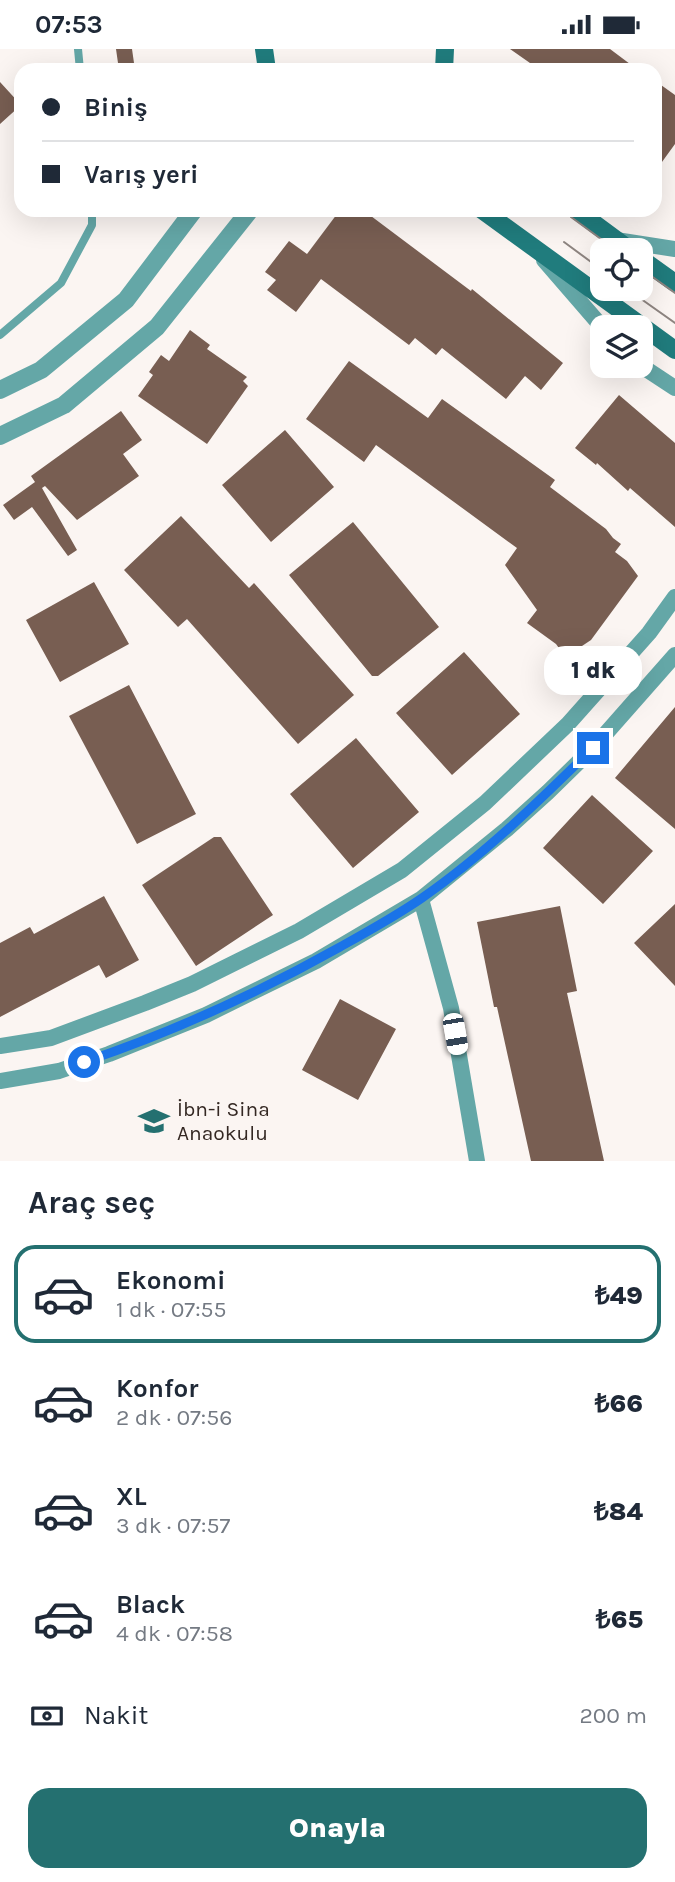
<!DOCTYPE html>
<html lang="tr">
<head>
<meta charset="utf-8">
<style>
  body { margin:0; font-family:Karla,sans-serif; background:#f6f6f7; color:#1f2937; height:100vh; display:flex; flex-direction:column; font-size:26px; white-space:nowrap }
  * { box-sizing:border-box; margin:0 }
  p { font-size:23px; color:#747a83 }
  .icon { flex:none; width:38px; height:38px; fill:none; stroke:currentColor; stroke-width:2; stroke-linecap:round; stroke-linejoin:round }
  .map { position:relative; height:1112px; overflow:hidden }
  .drawer { display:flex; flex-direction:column; background:#fff; flex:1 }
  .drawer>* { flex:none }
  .top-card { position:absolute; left:14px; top:14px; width:648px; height:154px; border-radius:21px; box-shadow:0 7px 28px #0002; display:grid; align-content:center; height:154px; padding:0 28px; background:#fff }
  .fabs { position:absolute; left:590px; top:189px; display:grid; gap:14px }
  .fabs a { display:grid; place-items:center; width:63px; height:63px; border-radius:14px; background:#fff; box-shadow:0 7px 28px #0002; font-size:35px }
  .end { position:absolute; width:32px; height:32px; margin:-16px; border:9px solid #1a73e8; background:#fff; box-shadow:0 0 0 4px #fff }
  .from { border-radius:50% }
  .bubble { position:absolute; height:49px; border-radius:21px; background:#fff; box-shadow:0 7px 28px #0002; font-size:23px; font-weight:800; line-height:49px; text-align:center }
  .car { position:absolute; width:21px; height:42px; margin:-21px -10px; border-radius:9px; box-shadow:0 0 5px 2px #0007; background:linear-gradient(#fff 24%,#345 0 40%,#fff 0 76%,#345 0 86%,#fff 0) }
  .top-card b { display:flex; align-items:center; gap:24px; height:66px; font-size:26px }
  .top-card b+b { border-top:2px solid #e0e1e3 }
  .top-card i { width:18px; height:18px; background:#1f2937 }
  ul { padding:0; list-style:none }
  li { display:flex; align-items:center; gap:21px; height:98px; margin:0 14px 10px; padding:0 14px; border:4px solid transparent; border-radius:21px }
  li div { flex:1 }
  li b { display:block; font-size:26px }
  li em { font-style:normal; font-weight:800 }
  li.current { border-color:#247070 }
  li>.icon { width:63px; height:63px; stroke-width:1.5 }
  h2 { padding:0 28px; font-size:32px; line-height:84px }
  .pay { display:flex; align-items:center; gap:18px; height:77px; padding:0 28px; font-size:26px }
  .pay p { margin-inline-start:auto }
  .button { display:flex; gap:14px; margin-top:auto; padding:14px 28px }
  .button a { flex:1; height:80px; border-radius:21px; background:#247070; color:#fff; font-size:28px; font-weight:800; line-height:80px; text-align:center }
  .status { display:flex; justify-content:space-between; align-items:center; height:49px; padding:0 35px; background:#fff; direction:ltr }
  .status svg { height:19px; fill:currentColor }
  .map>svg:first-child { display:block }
  .building { fill:#785e52 }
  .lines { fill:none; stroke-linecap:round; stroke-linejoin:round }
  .service { stroke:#64a7a7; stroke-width:8 }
  .minor { stroke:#64a7a7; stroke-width:16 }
  .tertiary { stroke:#64a7a7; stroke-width:18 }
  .secondary { stroke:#207c7d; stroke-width:18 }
  .tram { stroke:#8e8581; stroke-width:2 }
  .route { stroke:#1a73e8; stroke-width:9 }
  .labels { text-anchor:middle; stroke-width:7; stroke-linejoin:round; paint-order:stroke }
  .poi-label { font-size:21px; fill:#342823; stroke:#fbf5f2; text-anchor:start }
</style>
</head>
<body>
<div class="status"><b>07:53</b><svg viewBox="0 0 49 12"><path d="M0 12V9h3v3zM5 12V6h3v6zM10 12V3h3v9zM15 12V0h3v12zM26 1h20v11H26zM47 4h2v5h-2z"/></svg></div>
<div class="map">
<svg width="675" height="1112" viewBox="0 0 675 1112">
  <rect width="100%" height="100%" fill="#fbf5f2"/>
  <path class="building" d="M116,0H132L135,21H119Z
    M510,0H610L638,21H540Z
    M654,31L675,46V95L654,124Z
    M0,33L21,56L0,75Z
    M340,161H363L471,242L472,240L563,314L541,341L525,327L506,350L442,299L436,306L415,289L409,296L321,230L296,263L267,241L276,231L265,223L289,192L307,205Z
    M190,281L210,296L207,300L247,328L243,332L248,337L207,395L138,347L153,326L149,323L161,306L169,312Z
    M349,312L428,369L442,350L555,431L550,438L606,480L613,489L621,495L615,503L627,512L638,527L591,591L579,599L569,613L556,595L527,574L537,561L505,516L517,499L376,396L364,413L306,370Z
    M619,346L675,394V478L630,439L628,442L597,414L596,416L575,399Z
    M121,362L142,391L123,405L139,427L77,471L45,437L42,439L77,501L68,507L32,458L14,471L3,456L35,433L31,427Z
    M285,381L334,438L271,493L222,436Z
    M181,467L249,539L254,534L354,646L298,695L187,570L178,578L124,521Z
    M353,473L439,578L378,627H372L289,526Z
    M94,533L129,595L60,633L26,571Z
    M464,603L520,665L452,726L396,664Z
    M129,636L196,765L137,795L69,667Z
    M675,658V780L615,729Z
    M356,689L419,763L353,819L290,745Z
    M592,746L653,802L603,855L543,799Z
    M214,788H221L273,866L196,917L142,836Z
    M104,847L139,911L106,929L99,916L0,968V894L30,878L34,885Z
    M675,855V937L634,894Z
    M560,857L577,942L567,944L604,1112H531L497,958H494L477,873Z
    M340,950L396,980L358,1051L302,1021Z"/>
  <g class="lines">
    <path class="service" d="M78,0L80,21
      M0,286L61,234L92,176V161"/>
    <path class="minor" d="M616,191L675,200
      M544,211L602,278
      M640,316L675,339
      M421,850L451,959L477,1112
      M0,997L51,989L145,954L192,935L299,882L402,821L485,754L568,675L649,584L675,548
      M0,1032L59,1022L109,1005L206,966L316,912L421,850L507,780L548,743L593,699L675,606"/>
    <path class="tertiary" d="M0,341L41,321L126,251L194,161
      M0,387L64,356L157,278L250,161"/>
    <path class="secondary" d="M264,0L267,21
      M444,21L445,0
      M482,161L675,301
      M576,161L630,201
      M640,209L675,234"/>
    <path class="tram" d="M571,168L616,201
      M564,193L602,221
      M640,219L675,244
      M627,240L675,274"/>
  </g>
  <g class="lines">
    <path class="route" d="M84,1013C173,983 258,944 340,898C367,883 396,867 422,849C484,806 539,752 593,699"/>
  </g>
  <defs>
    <g id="school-bare" transform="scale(2.415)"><path d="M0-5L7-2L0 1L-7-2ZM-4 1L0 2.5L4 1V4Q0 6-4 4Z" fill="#247070" stroke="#fbf5f2" stroke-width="2.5" paint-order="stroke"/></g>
  </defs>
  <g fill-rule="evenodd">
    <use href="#school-bare" x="154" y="1072"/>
  </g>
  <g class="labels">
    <g class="poi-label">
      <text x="177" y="1067">İbn-i Sina<tspan x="177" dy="24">Anaokulu</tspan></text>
    </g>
  </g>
</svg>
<div class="fabs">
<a><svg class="icon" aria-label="locate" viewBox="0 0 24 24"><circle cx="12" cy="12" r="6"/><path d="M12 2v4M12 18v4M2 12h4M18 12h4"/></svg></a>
<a><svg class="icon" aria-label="layers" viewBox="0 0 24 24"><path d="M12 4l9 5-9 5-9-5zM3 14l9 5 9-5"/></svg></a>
</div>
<i class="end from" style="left:84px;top:1013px"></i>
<i class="end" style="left:593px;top:699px"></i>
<div class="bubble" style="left:544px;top:597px;width:98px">1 dk</div>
<i class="car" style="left:455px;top:985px;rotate:170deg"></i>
<div class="top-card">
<b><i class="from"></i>Biniş</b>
<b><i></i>Varış yeri</b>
</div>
</div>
<section class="drawer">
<h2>Araç seç</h2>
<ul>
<li class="current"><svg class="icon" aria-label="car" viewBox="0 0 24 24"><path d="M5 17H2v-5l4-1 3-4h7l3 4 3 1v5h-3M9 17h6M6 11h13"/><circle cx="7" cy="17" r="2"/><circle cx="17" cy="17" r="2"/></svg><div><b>Ekonomi</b><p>1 dk · 07:55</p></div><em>₺49</em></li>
<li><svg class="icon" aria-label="car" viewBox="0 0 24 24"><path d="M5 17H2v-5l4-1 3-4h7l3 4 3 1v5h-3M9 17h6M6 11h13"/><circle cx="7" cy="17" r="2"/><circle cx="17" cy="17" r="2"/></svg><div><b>Konfor</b><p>2 dk · 07:56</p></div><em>₺66</em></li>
<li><svg class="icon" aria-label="car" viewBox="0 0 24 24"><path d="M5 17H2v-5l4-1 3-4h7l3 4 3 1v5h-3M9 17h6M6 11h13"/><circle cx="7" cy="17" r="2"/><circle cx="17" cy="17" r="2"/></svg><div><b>XL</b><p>3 dk · 07:57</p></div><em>₺84</em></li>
<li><svg class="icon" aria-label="car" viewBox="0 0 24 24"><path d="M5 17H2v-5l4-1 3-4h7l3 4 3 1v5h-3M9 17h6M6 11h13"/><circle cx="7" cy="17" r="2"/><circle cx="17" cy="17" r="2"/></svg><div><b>Black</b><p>4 dk · 07:58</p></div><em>₺65</em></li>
</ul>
<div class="pay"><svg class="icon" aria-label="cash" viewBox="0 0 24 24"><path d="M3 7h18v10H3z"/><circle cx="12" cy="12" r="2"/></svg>Nakit<p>200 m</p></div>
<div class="button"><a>Onayla</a></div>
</section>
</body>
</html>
